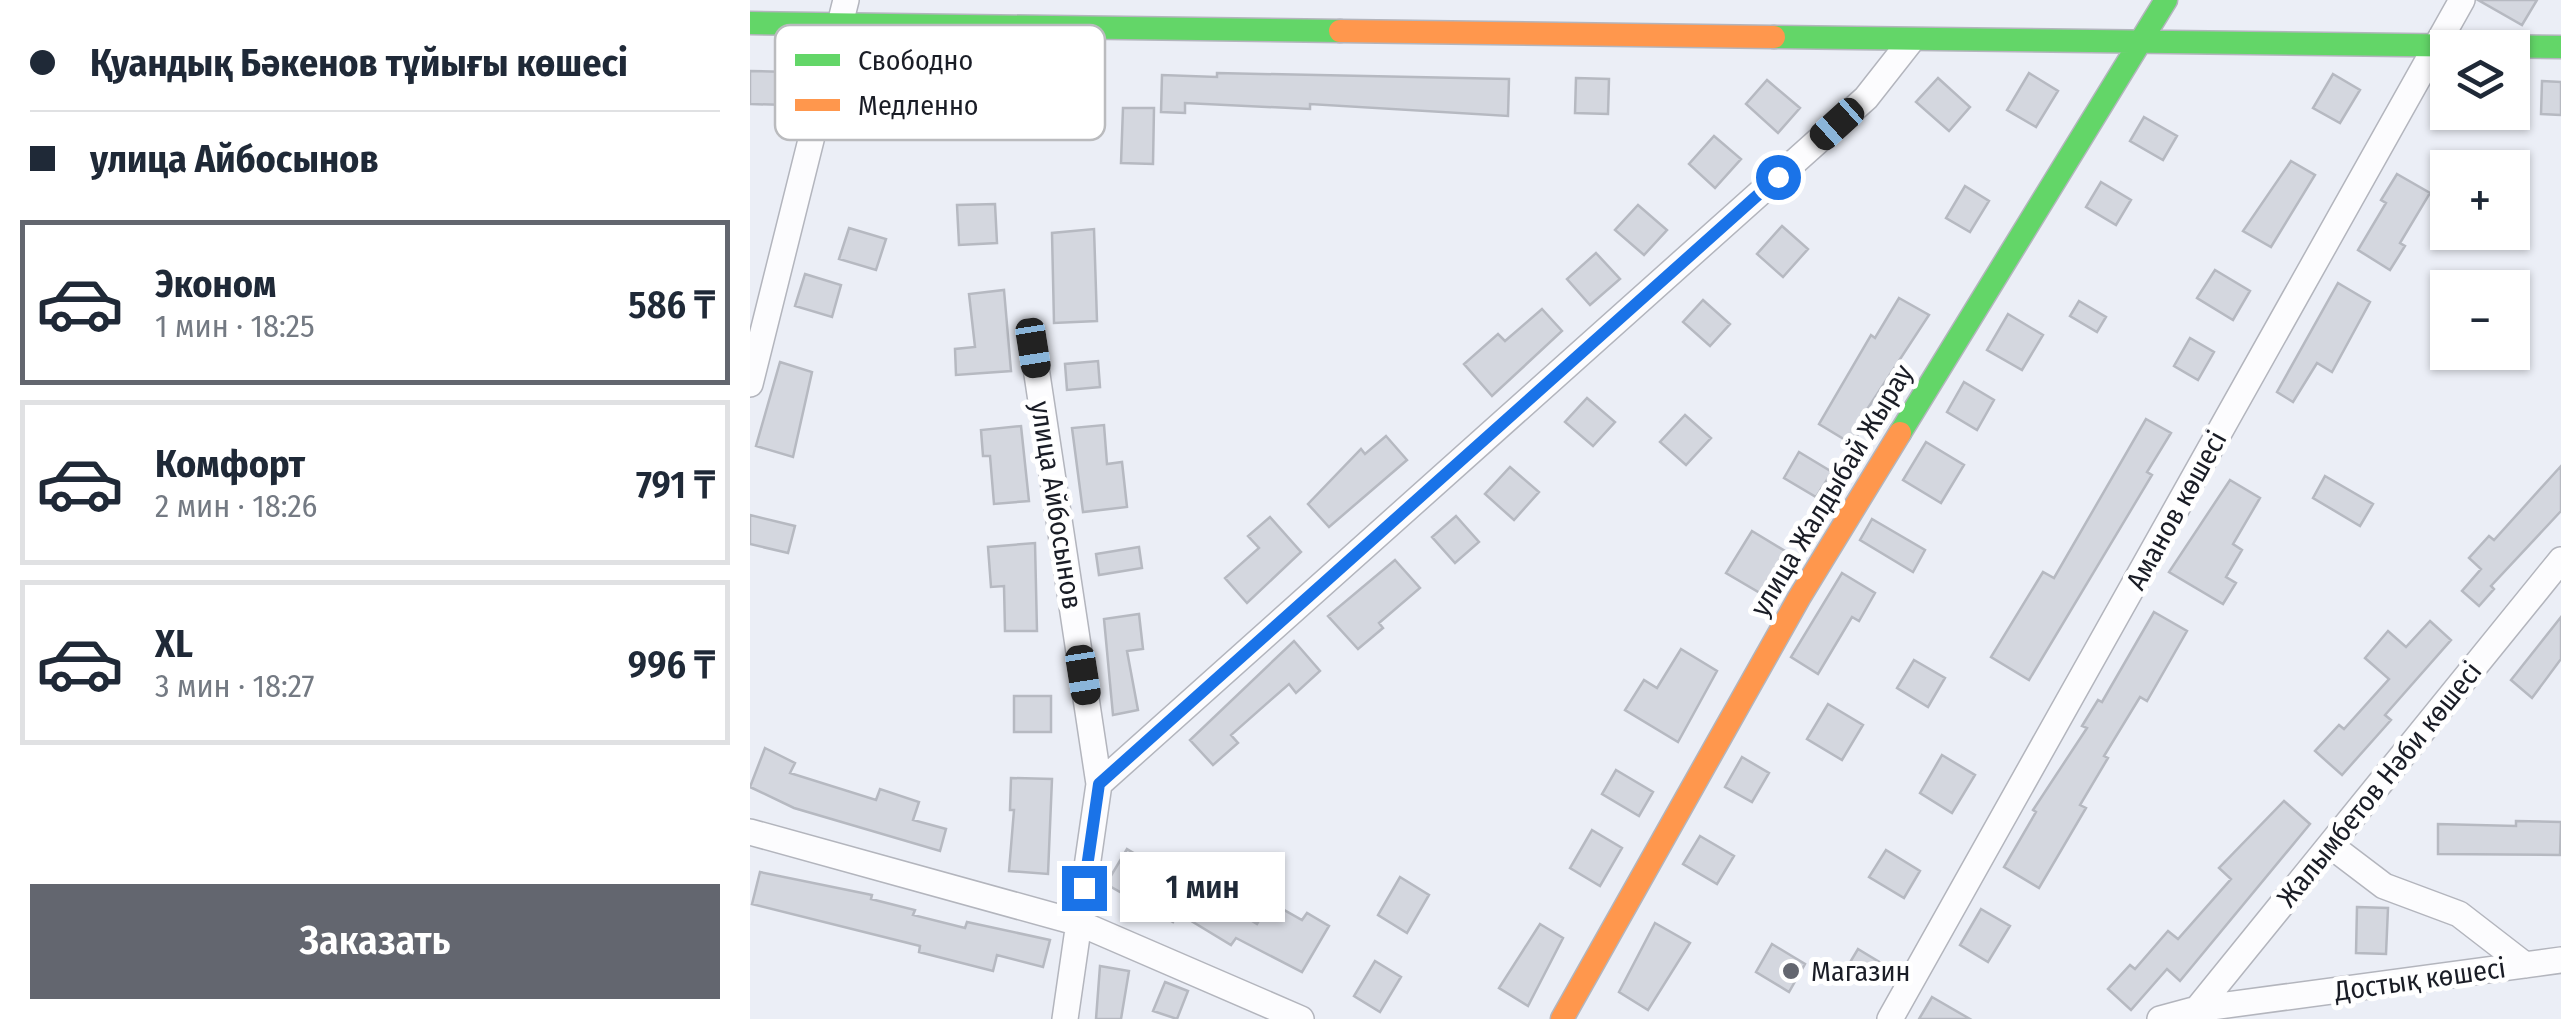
<!DOCTYPE html>
<html lang="ru">
<head>
<meta charset="utf-8">
<style>
  body { margin:0; font-family:"Fira Sans Condensed",sans-serif; background:#f2f2f3; color:#1f2937; height:100vh; display:flex; flex-direction:column; font-size:38px; white-space:nowrap }
  * { box-sizing:border-box; margin:0 }
  p { font-size:32px; color:#747a83 }
  .icon { flex:none; width:55px; height:55px; fill:none; stroke:currentColor; stroke-width:2; stroke-linecap:round; stroke-linejoin:round }
  .map { position:relative; flex:1; overflow:hidden }
  .details { display:flex; flex-direction:column; background:#fff; width:750px }
  .details>* { flex:none }
  .hud { display:grid; align-content:center; height:220px; padding:0 30px; background:#fff }
  .controls { position:absolute; left:1680px; top:30px; display:grid; gap:20px }
  .controls a { display:grid; place-items:center; width:100px; height:100px; border-radius:0px; background:#fff; box-shadow:0 2px 8px #0004; font-size:50px }
  .end { position:absolute; width:45px; height:45px; margin:-22px; border:12px solid #1a73e8; background:#fff; box-shadow:0 0 0 5px #fff }
  .from { border-radius:50% }
  .bubble { position:absolute; height:70px; border-radius:0px; background:#fff; box-shadow:0 2px 8px #0004; font-size:32px; font-weight:600; line-height:70px; text-align:center }
  .car { position:absolute; width:30px; height:60px; margin:-30px -15px; border-radius:12px; box-shadow:0 0 8px 2px #0007; background:linear-gradient(#222 24%,#8ab4d8 0 40%,#222 0 76%,#8ab4d8 0 86%,#222 0) }
  .hud b { display:flex; align-items:center; gap:35px; height:95px; font-size:38px }
  .hud b+b { border-top:2px solid #e0e1e3 }
  .hud i { width:25px; height:25px; background:#1f2937 }
  ul { padding:0; list-style:none }
  li { display:flex; align-items:center; gap:30px; height:165px; margin:0 20px 15px; padding:0 10px; border:5px solid #e0e1e3; border-radius:0px }
  li div { flex:1 }
  li b { display:block; font-size:38px }
  li em { font-style:normal; font-weight:600 }
  li.current { border-color:#63666f }
  li>.icon { width:90px; height:90px; stroke-width:1.5 }
  .button { display:flex; gap:20px; margin-top:auto; padding:20px 30px }
  .button a { flex:1; height:115px; border-radius:0px; background:#63666f; color:#fff; font-size:40px; font-weight:600; line-height:115px; text-align:center }
  main { display:flex; flex:1; min-height:0 }
  .map>svg:first-child { display:block }
  .building { fill:#d4d7df; stroke:#b6b9c1; stroke-width:2.5 }
  .lines { fill:none; stroke-linecap:round; stroke-linejoin:round }
  .street-casing { stroke:#b3b5bd; stroke-width:28 }
  .fast-casing { stroke:#b3b5bd; stroke-width:25 }
  .slow-casing { stroke:#b3b5bd; stroke-width:25 }
  .street { stroke:#fcfcfe; stroke-width:25 }
  .fast { stroke:#63d668; stroke-width:22 }
  .slow { stroke:#ff974d; stroke-width:22 }
  .route { stroke:#1a73e8; stroke-width:12 }
  .poi-dot { fill:#63666f; stroke:#fff; stroke-width:4 }
  .labels { text-anchor:middle; stroke-width:10; stroke-linejoin:round; paint-order:stroke }
  .street-label { font-size:28px; fill:#1a1d26; stroke:#fff }
  .poi-label { font-size:28px; fill:#1a1d26; stroke:#fff; text-anchor:start }
  .key { fill:#fff; stroke:#babbbe; stroke-width:2.5 }
  .key-label { font-size:28px; fill:#1a1d26 }
</style>
</head>
<body>
<main>
<section class="details">
<div class="hud">
<b><i class="from"></i>Қуандық Бәкенов тұйығы көшесі</b>
<b><i></i>улица Айбосынов</b>
</div>
<ul>
<li class="current"><svg class="icon" aria-label="car" viewBox="0 0 24 24"><path d="M5 17H2v-5l4-1 3-4h7l3 4 3 1v5h-3M9 17h6M6 11h13"/><circle cx="7" cy="17" r="2"/><circle cx="17" cy="17" r="2"/></svg><div><b>Эконом</b><p>1 мин · 18:25</p></div><em>586 ₸</em></li>
<li><svg class="icon" aria-label="car" viewBox="0 0 24 24"><path d="M5 17H2v-5l4-1 3-4h7l3 4 3 1v5h-3M9 17h6M6 11h13"/><circle cx="7" cy="17" r="2"/><circle cx="17" cy="17" r="2"/></svg><div><b>Комфорт</b><p>2 мин · 18:26</p></div><em>791 ₸</em></li>
<li><svg class="icon" aria-label="car" viewBox="0 0 24 24"><path d="M5 17H2v-5l4-1 3-4h7l3 4 3 1v5h-3M9 17h6M6 11h13"/><circle cx="7" cy="17" r="2"/><circle cx="17" cy="17" r="2"/></svg><div><b>XL</b><p>3 мин · 18:27</p></div><em>996 ₸</em></li>
</ul>
<div class="button"><a>Заказать</a></div>
</section>
<div class="map">
<svg width="1811" height="1019" viewBox="0 0 1811 1019">
  <rect width="100%" height="100%" fill="#ebeef6"/>
  <path class="building" d="M1728,0H1787L1772,25Z
    M0,71L38,72L37,105L0,104Z
    M467,73L759,79L758,116L560,104V109L435,103V113L411,112L412,75L467,77Z
    M1279,73L1308,91L1286,127L1257,110Z
    M1583,74L1610,90L1590,123L1563,108Z
    M826,78L859,79L858,114L825,113Z
    M1188,78L1220,107L1199,131L1166,102Z
    M1017,80L1050,108L1028,133L996,104Z
    M1792,81L1811,82V115L1791,114Z
    M373,108H404L403,164L371,163Z
    M1394,117L1427,136L1413,160L1380,141Z
    M964,136L991,159L965,188L939,164Z
    M1541,161L1565,175L1521,247L1493,231Z
    M1647,174L1680,193L1650,243L1655,246L1640,270L1608,250L1636,203L1631,200Z
    M1351,182L1381,200L1366,225L1336,207Z
    M1215,186L1239,201L1220,232L1196,218Z
    M245,204L247,243L209,245L207,205Z
    M888,205L917,230L894,255L865,230Z
    M1032,226L1058,249L1033,277L1007,254Z
    M99,228L136,239L126,270L89,259Z
    M344,229L347,321L304,323L302,233Z
    M846,253L870,279L840,305L817,279Z
    M1465,270L1500,291L1483,320L1447,298Z
    M55,274L91,285L82,317L45,306Z
    M1588,283L1620,302L1582,372L1567,363L1543,402L1527,392Z
    M254,290L261,371L206,375L205,349L225,347L219,294Z
    M1149,298L1179,315L1116,411L1121,413L1102,444L1069,424L1121,335L1125,338Z
    M953,300L980,324L960,346L933,322Z
    M1329,301L1356,317L1347,332L1320,316Z
    M792,309L812,331L742,396L714,364L748,334L755,341Z
    M1258,314L1293,335L1272,370L1237,350Z
    M1440,338L1464,352L1448,380L1424,366Z
    M348,361L350,387L317,390L315,364Z
    M30,362L62,372L43,457L6,446Z
    M1214,382L1244,400L1227,430L1197,412Z
    M837,398L865,422L843,446L815,422Z
    M935,415L961,438L936,465L910,442Z
    M1396,419L1421,433L1397,472L1402,475L1279,680L1241,657L1293,572L1304,578Z
    M354,425L357,464L372,462L377,507L333,512L322,428Z
    M271,426L279,501L244,504L240,456H233L231,430Z
    M636,436L657,460L579,527L558,504L611,449L615,454Z
    M1176,442L1214,465L1191,503L1153,480Z
    M1049,452L1082,472L1066,497L1034,478Z
    M1811,466V511L1741,586L1744,589L1729,606L1712,591L1731,569L1719,558L1739,536L1744,540Z
    M760,467L789,492L764,520L735,494Z
    M1575,476L1623,504L1610,526L1563,498Z
    M1480,480L1510,498L1483,544L1492,550L1476,577L1486,583L1473,604L1419,572Z
    M0,515L45,526L38,553L0,544Z
    M706,516L729,542L705,563L682,537Z
    M520,517L551,552L497,603L475,578L509,548L498,536Z
    M1122,519L1175,550L1163,572L1110,540Z
    M1002,531L1035,551L1010,593L976,573Z
    M285,543L287,631H255L254,586L241,587L238,547Z
    M389,547L392,568L349,575L346,554Z
    M645,560L670,588L629,623L633,628L608,649L578,616Z
    M1092,573L1125,593L1109,621L1102,617L1068,674L1041,657Z
    M1404,612L1437,631L1397,701L1390,697L1354,756L1358,758L1330,805L1336,808L1289,888L1254,867L1286,812L1283,810L1337,728L1332,726L1348,700L1352,702Z
    M389,614L393,649L377,651L388,710L363,715L354,619Z
    M1811,617V659L1782,698L1761,680Z
    M1680,621L1701,640L1635,715L1641,720L1592,775L1565,751L1589,725L1594,729L1639,679L1615,658L1638,631L1656,647Z
    M544,641L570,671L546,693L539,684L481,735L488,743L463,765L440,740Z
    M931,649L967,671L928,742L875,710L894,680L907,688Z
    M1164,660L1195,678L1178,707L1147,688Z
    M264,696H301V732H264Z
    M1078,704L1113,725L1092,760L1057,739Z
    M15,748L45,763L40,773L126,800L130,789L169,802L163,820L196,829L190,851L44,808L0,787Z
    M1192,755L1225,775L1202,813L1170,793Z
    M992,757L1019,773L1002,802L975,787Z
    M866,770L903,792L889,816L852,794Z
    M261,778L302,779L298,874L259,871L264,810H260Z
    M1534,801L1560,824L1430,981L1417,969L1381,1010L1358,989L1380,965L1385,969L1418,931L1428,939L1481,879L1469,868Z
    M1766,821L1811,822L1810,855L1688,854V824L1766,826Z
    M842,830L872,848L850,886L820,868Z
    M950,836L984,856L967,884L933,864Z
    M377,849L407,867L403,874L454,905L460,895L507,924L520,902L552,920L557,913L579,926L552,972L486,938L481,945L428,913L423,922L356,884Z
    M1136,850L1170,871L1154,898L1119,877Z
    M10,872L122,895L121,899L165,910L163,915L215,928L217,922L300,940L293,967L247,955L243,971L169,952L170,946L2,904Z
    M650,877L679,895L657,933L628,915Z
    M1607,907L1638,908L1636,954L1606,953Z
    M1231,909L1260,926L1238,962L1210,945Z
    M905,923L940,943L898,1010L869,992Z
    M790,924L813,938L778,1006L749,988Z
    M1022,944L1055,964L1039,992L1006,972Z
    M1108,949L1131,963L1119,983L1096,969Z
    M625,961L651,977L630,1012L604,996Z
    M350,966L379,971L371,1019H346Z
    M415,982L438,991L427,1019L403,1011Z
    M1182,997L1220,1019H1169Z"/>
  <g class="lines">
    <g class="street-casing">
      <path id="street" d="M283,348L349,784L315,1019
        M0,384L96,0
        M349,784L1116,98L1160,42
        M0,832L329,923L551,1019
        M1580,845L1634,886L1709,914L1775,965
        M1447,1009L1811,560
        M1140,1019L1712,0
        M1410,1019L1447,1009L1811,960"/>
    </g>
    <g class="fast-casing">
      <path id="fast" d="M0,23L590,31
        M1024,37L1811,47
        M1150,433L1416,0"/>
    </g>
    <g class="slow-casing">
      <path id="slow" d="M590,31L1024,37
        M812,1019L1049,598L1150,433"/>
    </g>
    <use href="#street" class="street"/>
    <use href="#fast" class="fast"/>
    <use href="#slow" class="slow"/>
  </g>
  <g class="lines">
    <path class="route" d="M334,888L349,784L1028,177"/>
  </g>
  <circle class="poi-dot" cx="1041" cy="971" r="10"/>
  <g class="labels">
    <g class="street-label">
      <text transform="translate(1081 490) rotate(-59)" y="10">улица Жалдыбай Жырау</text>
      <text transform="translate(307 505) rotate(81)" y="10">улица Айбосынов</text>
      <text transform="translate(1426 510) rotate(-61)" y="10">Аманов көшесі</text>
      <text transform="translate(1629 784) rotate(-51)" y="10">Жалымбетов Нәби көшесі</text>
      <text transform="translate(1670 979) rotate(-8)" y="10">Достық көшесі</text>
    </g>
    <g class="poi-label">
      <text x="1061" y="981">Магазин</text>
    </g>
  </g>
  <rect x="25" y="25" width="330" height="115" rx="15" class="key"/>
  <rect x="45" y="54" width="45" height="12" fill="#63d668"/>
  <rect x="45" y="99" width="45" height="12" fill="#ff974d"/>
  <g class="key-label">
    <text x="108" y="70">Свободно</text>
    <text x="108" y="115">Медленно</text>
  </g>
</svg>
<div class="controls">
<a><svg class="icon" aria-label="layers" viewBox="0 0 24 24"><path d="M12 4l9 5-9 5-9-5zM3 14l9 5 9-5"/></svg></a>
<a>+</a>
<a>−</a>
</div>
<i class="end from" style="left:1028px;top:177px"></i>
<i class="end" style="left:334px;top:888px"></i>
<div class="bubble" style="left:370px;top:852px;width:165px">1 мин</div>
<i class="car" style="left:1087px;top:124px;rotate:228deg"></i>
<i class="car" style="left:283px;top:348px;rotate:171deg"></i>
<i class="car" style="left:333px;top:675px;rotate:171deg"></i>
</div>
</main>
</body>
</html>
